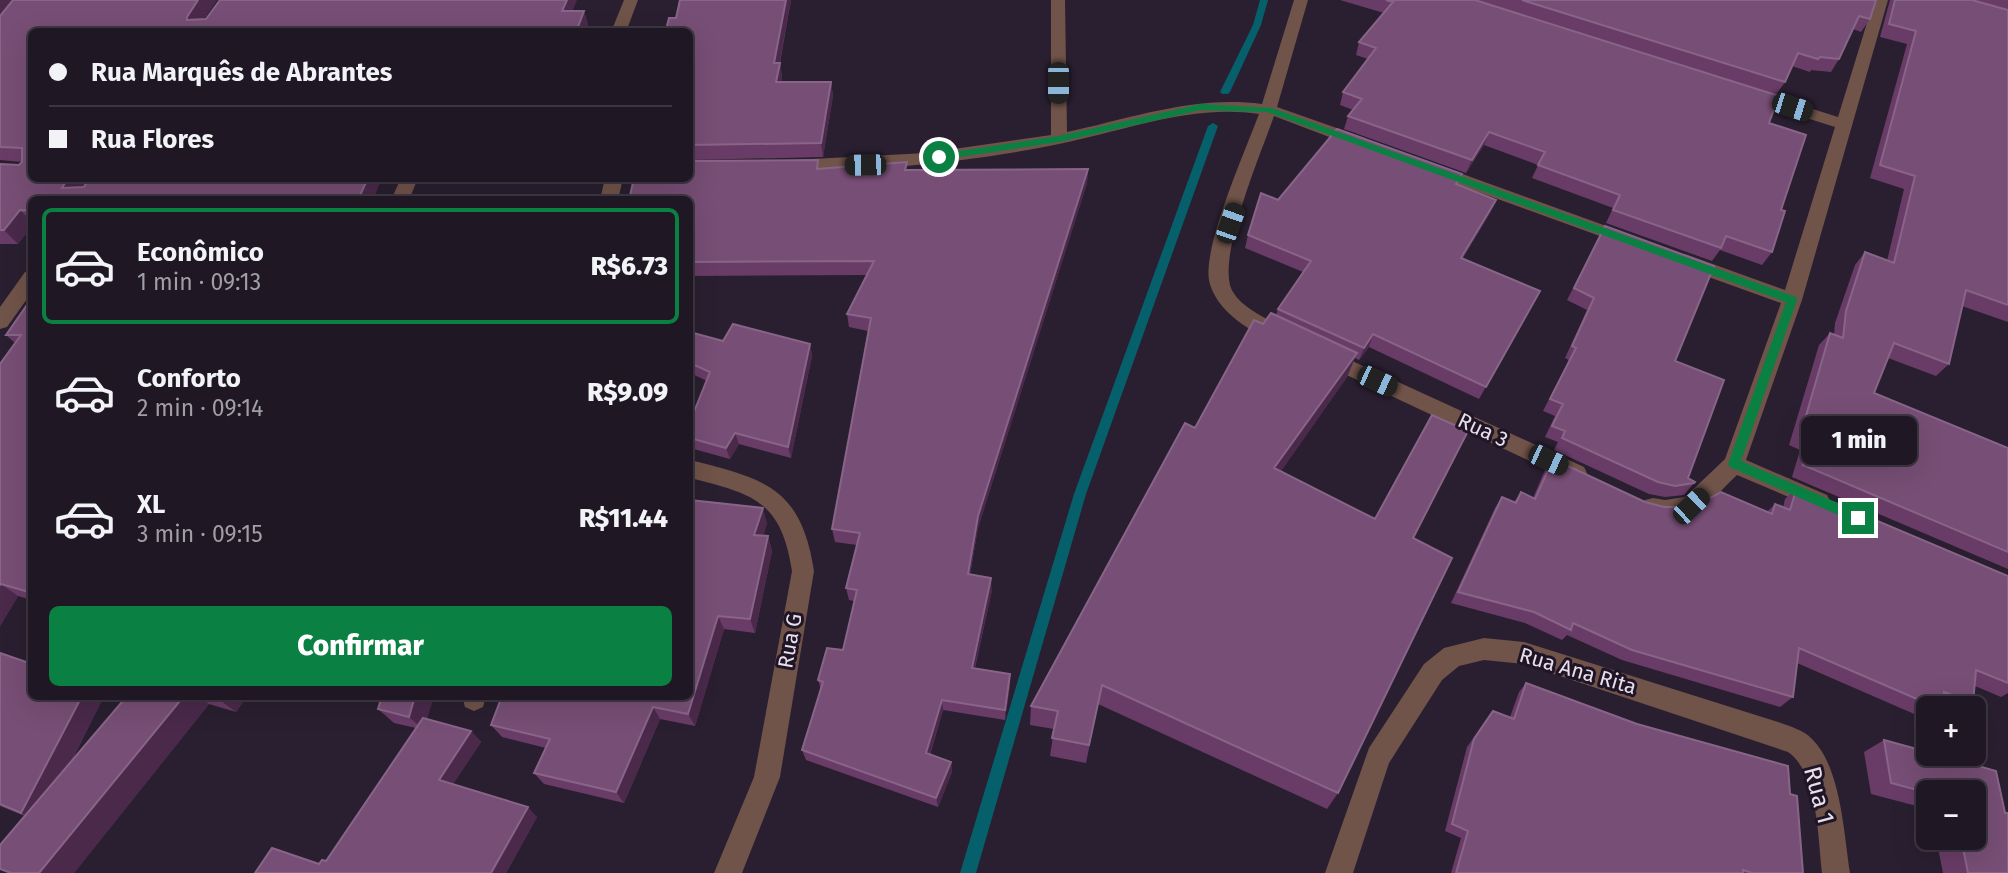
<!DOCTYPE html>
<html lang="pt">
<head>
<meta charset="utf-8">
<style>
  body { margin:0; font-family:"Fira Sans",sans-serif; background:#27202c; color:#f1f3f6; height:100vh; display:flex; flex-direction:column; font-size:26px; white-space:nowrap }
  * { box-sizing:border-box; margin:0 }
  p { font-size:23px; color:#a19fa6 }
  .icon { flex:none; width:38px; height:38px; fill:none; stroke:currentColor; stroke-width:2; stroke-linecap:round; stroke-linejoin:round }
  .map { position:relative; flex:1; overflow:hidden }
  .panel { position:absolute; left:28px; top:196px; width:665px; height:504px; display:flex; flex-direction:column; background:#1f1724; border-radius:10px; box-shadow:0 7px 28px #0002,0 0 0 2px #3c3641 }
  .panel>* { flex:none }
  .guide { position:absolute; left:28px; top:28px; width:665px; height:154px; border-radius:10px; box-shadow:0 7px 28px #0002,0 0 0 2px #3c3641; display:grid; align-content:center; height:154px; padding:0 21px; background:#1f1724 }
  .buttons { position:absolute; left:1916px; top:696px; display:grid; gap:14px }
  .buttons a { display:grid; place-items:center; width:70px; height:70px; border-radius:10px; background:#1f1724; box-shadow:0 7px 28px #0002,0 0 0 2px #3c3641; font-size:35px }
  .end { position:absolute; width:32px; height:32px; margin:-16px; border:9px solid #0b8043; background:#fff; box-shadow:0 0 0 4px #fff }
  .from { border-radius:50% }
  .bubble { position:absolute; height:49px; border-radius:10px; background:#1f1724; box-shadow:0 7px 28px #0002,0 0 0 2px #3c3641; font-size:23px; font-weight:800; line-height:49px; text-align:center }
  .car { position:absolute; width:21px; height:42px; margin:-21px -10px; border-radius:9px; box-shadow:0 0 5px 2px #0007; background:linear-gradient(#222 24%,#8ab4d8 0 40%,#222 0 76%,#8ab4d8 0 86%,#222 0) }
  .guide b { display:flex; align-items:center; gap:24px; height:66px; font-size:26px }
  .guide b+b { border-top:2px solid #3c3641 }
  .guide i { width:18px; height:18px; background:#f1f3f6 }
  ul { padding:12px 0 0; list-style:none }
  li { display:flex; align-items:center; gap:21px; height:116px; margin:0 14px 10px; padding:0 7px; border:4px solid transparent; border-radius:10px }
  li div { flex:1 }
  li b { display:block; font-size:26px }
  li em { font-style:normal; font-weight:800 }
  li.current { border-color:#0b8043 }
  li>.icon { width:63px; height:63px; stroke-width:1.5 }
  .primary-button { display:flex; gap:14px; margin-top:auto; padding:14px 21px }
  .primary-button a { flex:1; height:80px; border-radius:10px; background:#0b8043; color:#fff; font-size:28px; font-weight:800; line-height:80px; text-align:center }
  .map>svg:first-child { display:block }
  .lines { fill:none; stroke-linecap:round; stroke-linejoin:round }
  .stream { fill:#06606b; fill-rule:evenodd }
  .minor { fill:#705349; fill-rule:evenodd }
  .wall { fill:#693c67 }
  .shaded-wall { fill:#4a294b }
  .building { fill:#774e75; stroke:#886588; stroke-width:2 }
  .route { fill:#0b8043 }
  .labels { text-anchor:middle; stroke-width:6; stroke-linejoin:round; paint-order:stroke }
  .street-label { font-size:21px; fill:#e7e0eb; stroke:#201526 }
  .near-street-label { font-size:24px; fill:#e7e0eb; stroke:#201526 }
</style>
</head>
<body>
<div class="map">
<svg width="2008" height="873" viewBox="0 0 2008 873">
  <rect width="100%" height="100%" fill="#291f30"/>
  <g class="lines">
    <path class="stream" d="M1260,0H1268L1261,25L1230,92L1228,94H1222L1220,92L1253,25Z
      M1213,123L1218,126L1086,494L976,873H960L1074,494L1208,126Z"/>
    <path class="minor" d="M624,0H638L626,32H611Z
      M1051,0H1065L1067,132C1132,118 1195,95 1262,104L1294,0H1308L1277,107L1365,138L1367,142L1359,147L1353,146L1274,116C1262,151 1214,262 1233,292C1245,313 1278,320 1287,335L1284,340C1270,344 1256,333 1245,326C1229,315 1213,300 1209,280C1203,246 1246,149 1259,114C1190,104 1125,131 1059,144C971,162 882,170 793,172L784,166L793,160L926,153L1051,135Z
      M1874,0H1888L1802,300L1746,460L1827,495L1830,501L1827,507L1819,510L1737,475C1708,503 1690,529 1645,514L1642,507L1645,500L1653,498L1665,500L1685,497L1725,459L1781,303L1678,266L1676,261L1678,256L1685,254L1785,290L1835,127L1743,98L1741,94L1749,89L1838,117Z
      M1435,164L1634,236L1637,240L1634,244H1622L1429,174L1426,170L1429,166Z
      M401,178H418L409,200H391Z
      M605,178H623L618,200H600Z
      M32,270V292L7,327L0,329V307L25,272Z
      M1326,349L1584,467L1587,473L1584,479L1576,482L1568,479L1319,362L1316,357L1319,352Z
      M690,460C765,479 801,487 814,571L780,777L742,873H714L754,777L792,571C781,500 753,494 690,478Z
      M1484,638L1524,642L1778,722C1789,726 1804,730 1812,739C1841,767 1844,835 1850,873H1822C1818,840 1818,772 1788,752L1524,664L1484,660L1459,666L1442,680L1389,763L1353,873H1325L1369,748L1424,664L1444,648Z
      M462,696H486L483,707L474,711L465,707Z"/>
  </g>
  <path class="wall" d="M0,0H217L203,20L584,11L588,25L586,32H32V178H88L83,187L382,178L32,200V226L18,244H0V164L19,165L22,162L0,160Z
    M680,0H791L780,63L782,77L781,82H831L833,96L823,157L690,160V32L666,30L676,18Z
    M1340,0H1475L1769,123L1781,210L1772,252L1762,265L1720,250L1712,261L1606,223L1613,208L1532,178L1538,165L1484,145L1466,173L1344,129L1348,116L1353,110L1340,105L1343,92L1368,59L1356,55L1359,42L1384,13Z
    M1477,0H1876L1870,19L1861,32L1853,29L1839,59L1831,72L1811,70L1810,72L1792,66L1785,82L1776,95Z
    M1890,0H2008V322L1962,306L1949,364L1936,376L1888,358L1874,393L2008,448V569L1792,477L1800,450L1789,445L1819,345L1830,333L1834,335L1835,323L1855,265L1865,252L1887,261L1904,189L1870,178L1907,44L1880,37Z
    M820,169L908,170L1088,169L1087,183L978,528L970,575L992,590L975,668L1010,674V685L1005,720L943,710L930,755L951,762L952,772L938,807L806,760L802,750L821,690L818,680L843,650L854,601L849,600L846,588L857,545L835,542L832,529L868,331L849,327L847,314L867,275L690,276V200Z
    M1458,184L1496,200L1490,213L1463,258L1540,291L1479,399L1369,347L1359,360L1355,358L1347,377L1281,471L1413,538L1338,793L1327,809L1098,704L1086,763L1050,756L1054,729L1030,725L1031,706L1195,428L1263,324L1276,315L1278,309L1303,272L1245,248L1248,235L1278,200Z
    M1605,226L1675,361L1688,478L1695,482L1684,495L1665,497L1649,494L1554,450L1558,442L1545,437L1555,416L1543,411L1569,360L1565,358L1587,310L1567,300Z
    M32,302V600L18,596L0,626V364L15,343L6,335Z
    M690,332L723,341L810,344L812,356L791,458L739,444L730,459L690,448V422L707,381L690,373Z
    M1553,459L1645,502L1664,507L1767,512L1775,504L1783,508L1785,499L1797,487L2008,576V693L2001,697L1975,686L1973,703L1964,709H1946L1943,708L1940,709H1928V720L1797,663L1793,697L1780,707L1622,660L1567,635L1562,640L1525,623L1451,603L1495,508L1502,497L1514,502L1521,492L1533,498L1545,470Z
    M690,500L767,523L763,536H768L772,551L755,633L724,629L695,726L660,719L624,803L544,784L534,773L546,748L502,737L491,725L690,696Z
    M0,653L104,696L70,764L127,696H247L236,712L209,704L74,873H10L25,816L0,806Z
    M1526,683L1790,794L1803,873H1451L1461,838L1445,831L1467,747L1486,720L1493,711L1510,717L1519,692Z
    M299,696H317L315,700Z
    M378,709L427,719L471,731L481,742L453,784L537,817L506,873H255L319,864L326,861L416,728L394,723Z
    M1884,740L1928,752V754H1936L1996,771L2005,813H2008V873H1943L1936,838H1974V793H1928V809L1871,794L1864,752Z"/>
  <path class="shaded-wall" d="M0,0H16L0,18Z
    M198,0H217L196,31L187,20V17Z
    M567,0H577L567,25L562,11Z
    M786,0H791L778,71L780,63L782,77L778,96L776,82L774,63Z
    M584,11L588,25L586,32H576Z
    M831,82L833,96L823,157L821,143Z
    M1489,132L1484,145L1466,173L1472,160Z
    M1088,169L1087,183L978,528L968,586V574L978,516Z
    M68,178H88L76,200L62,188Z
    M368,178H382L373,200H358Z
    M1496,200L1490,213L1455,271L1461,258Z
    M20,210L32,222V226L18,244L4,230Z
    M1373,334L1369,347L1359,360L1364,348Z
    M810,344L812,356L791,458L788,447Z
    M1357,353L1347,377L1267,491L1274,468Z
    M735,433L739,444L730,459L726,448Z
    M763,508L767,523L759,549L754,535Z
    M768,536L772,551L755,633L750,619Z
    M991,578L992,590L972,679V668Z
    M1,584L18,596L0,626V585Z
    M718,616L724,629L695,726L688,714Z
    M1010,674V685L1005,720V710Z
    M82,696H104L40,822L21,813Z
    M184,696H199L209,704L74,873H39Z
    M218,696H247L236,712L217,698Z
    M415,696H434L424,730L409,717Z
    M942,700L943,710L927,763L926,753Z
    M653,707L660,719L624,803L616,792Z
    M471,731L481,742L450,789L439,780Z
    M951,762L952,772L938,807L936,798Z
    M528,807L537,817L506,873H491Z"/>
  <path class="building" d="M13,0H198L187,17V20L206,19L220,0H567L562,11H584L576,32H32V178H68L62,188L84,187L89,178H368L358,200H32V211L20,210L4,230H0V164L19,165L22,162V148L0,147V16Z
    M680,0H786L774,63H780L776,82H831L821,143L690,145V32H638L666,30L669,18H676Z
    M1386,0H1475L1779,96L1769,123L1806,135L1781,210L1785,211L1772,252L1726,236L1721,248L1613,210L1620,195L1538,165L1545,152L1489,132L1472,160L1348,116L1362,99L1343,92L1376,48L1359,42L1393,2Z
    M1522,0H1876L1870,19L1859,16L1839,59L1820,57L1818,59L1798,53L1785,82Z
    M1895,0H1972L2008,10V305L1966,290L1949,364L1894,343L1874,393L2008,448V552L1803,465L1811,438L1801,433L1830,333L1843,338L1846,311L1865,252L1894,263L1915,176L1880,165L1916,31L1889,24Z
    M1337,129L1462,174L1456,184L1496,200L1461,258L1540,291L1486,387L1373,334L1364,348L1278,309L1311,261L1248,235L1261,193L1278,200Z
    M818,160L817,169L907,162L905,170L1088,169L978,516L968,574L991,578L972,668L1010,674L1005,710L942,700L926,753L951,762L936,798L802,750L823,682L818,680L827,648L843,650L857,590L846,588L860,533L832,529L871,318L847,314L874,261L690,262V200H629L634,178H690V161Z
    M1605,226L1714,266L1675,361L1724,380L1688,478L1695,482L1694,483L1675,486L1658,482L1562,438L1565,431L1552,426L1563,404L1550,399L1576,348L1572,346L1594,298L1574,288Z
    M29,302H32V593L1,584L0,585V364L21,335H6Z
    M1271,313L1357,353L1274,468L1375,519L1432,415L1468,431L1413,538L1452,558L1338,793L1102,685L1089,745L1052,738L1058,711L1031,706L1185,423L1195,428L1254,320L1263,324Z
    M733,324L810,344L788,447L735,433L726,448L690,438V422L710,372L690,363V332L723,341Z
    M1553,459L1645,502L1664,507H1694L1721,492L1772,514L1775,504L1790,510L1797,487L2008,576V683L1976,670L1973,703L1944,692L1943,709H1940L1799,648L1793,697L1632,650L1573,623L1571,630L1534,612L1458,592L1502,497L1516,503L1521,492L1535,499Z
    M690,500L763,508L754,535L768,536L750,619L718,616L688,714L653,707L616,792L534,773L550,739L491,725L502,696H690Z
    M0,653L32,664V696H82L21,813L0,804Z
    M1526,683L1637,724L1788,766L1790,794L1797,796L1803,873H1752L1743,870V873H1456L1468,831L1452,824L1474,739L1493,711L1514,719Z
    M127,696H184L39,873H11L0,869V845Z
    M382,696H415L409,717L378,709Z
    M423,718L471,731L439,780L528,807L491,873H255L272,848L319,864L322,860L326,861Z
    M1884,740L1928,752V754H1936L1996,771L2005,813H2008V873H1968L1961,838H1974V793H1929L1891,783Z"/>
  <path class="route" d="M1201,104L1272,108L1796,297L1797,300L1741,461L1863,514V522H1854L1730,467L1728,464L1786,302L1267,112L1201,110L1059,142L939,160L935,157L939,154L1059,136Z"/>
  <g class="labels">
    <g class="street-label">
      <text transform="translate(1483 430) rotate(25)" y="7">Rua 3</text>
      <text transform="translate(790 641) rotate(-80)" y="7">Rua G</text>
      <text transform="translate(1578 671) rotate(16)" y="7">Rua Ana Rita</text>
    </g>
    <g class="near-street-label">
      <text transform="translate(1819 795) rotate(75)" y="8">Rua 1</text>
    </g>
  </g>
</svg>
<div class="buttons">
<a>+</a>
<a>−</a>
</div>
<i class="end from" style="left:939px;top:157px"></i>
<i class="end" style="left:1858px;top:518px"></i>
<div class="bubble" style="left:1801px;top:416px;width:116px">1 min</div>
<i class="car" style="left:1058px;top:83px;rotate:180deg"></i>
<i class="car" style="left:1792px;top:107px;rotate:108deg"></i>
<i class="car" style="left:865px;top:165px;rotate:269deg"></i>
<i class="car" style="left:1230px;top:223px;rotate:19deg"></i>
<i class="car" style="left:1377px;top:381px;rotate:115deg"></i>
<i class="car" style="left:1548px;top:460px;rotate:115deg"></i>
<i class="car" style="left:1691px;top:506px;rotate:46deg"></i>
<div class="guide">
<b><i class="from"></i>Rua Marquês de Abrantes</b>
<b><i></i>Rua Flores</b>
</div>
<section class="panel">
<ul>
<li class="current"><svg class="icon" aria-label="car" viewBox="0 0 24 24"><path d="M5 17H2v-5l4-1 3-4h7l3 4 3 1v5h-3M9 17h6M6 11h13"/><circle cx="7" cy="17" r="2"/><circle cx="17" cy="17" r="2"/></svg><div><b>Econômico</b><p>1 min · 09:13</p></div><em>R$6.73</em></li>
<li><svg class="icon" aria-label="car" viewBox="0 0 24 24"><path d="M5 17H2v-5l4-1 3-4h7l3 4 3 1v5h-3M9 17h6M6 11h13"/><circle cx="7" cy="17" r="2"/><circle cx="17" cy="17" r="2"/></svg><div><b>Conforto</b><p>2 min · 09:14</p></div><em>R$9.09</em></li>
<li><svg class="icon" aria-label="car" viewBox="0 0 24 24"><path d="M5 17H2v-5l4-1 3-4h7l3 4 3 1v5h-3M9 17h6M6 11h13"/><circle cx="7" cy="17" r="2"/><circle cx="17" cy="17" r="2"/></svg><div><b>XL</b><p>3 min · 09:15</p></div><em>R$11.44</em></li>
</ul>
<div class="primary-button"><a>Confirmar</a></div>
</section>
</div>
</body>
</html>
